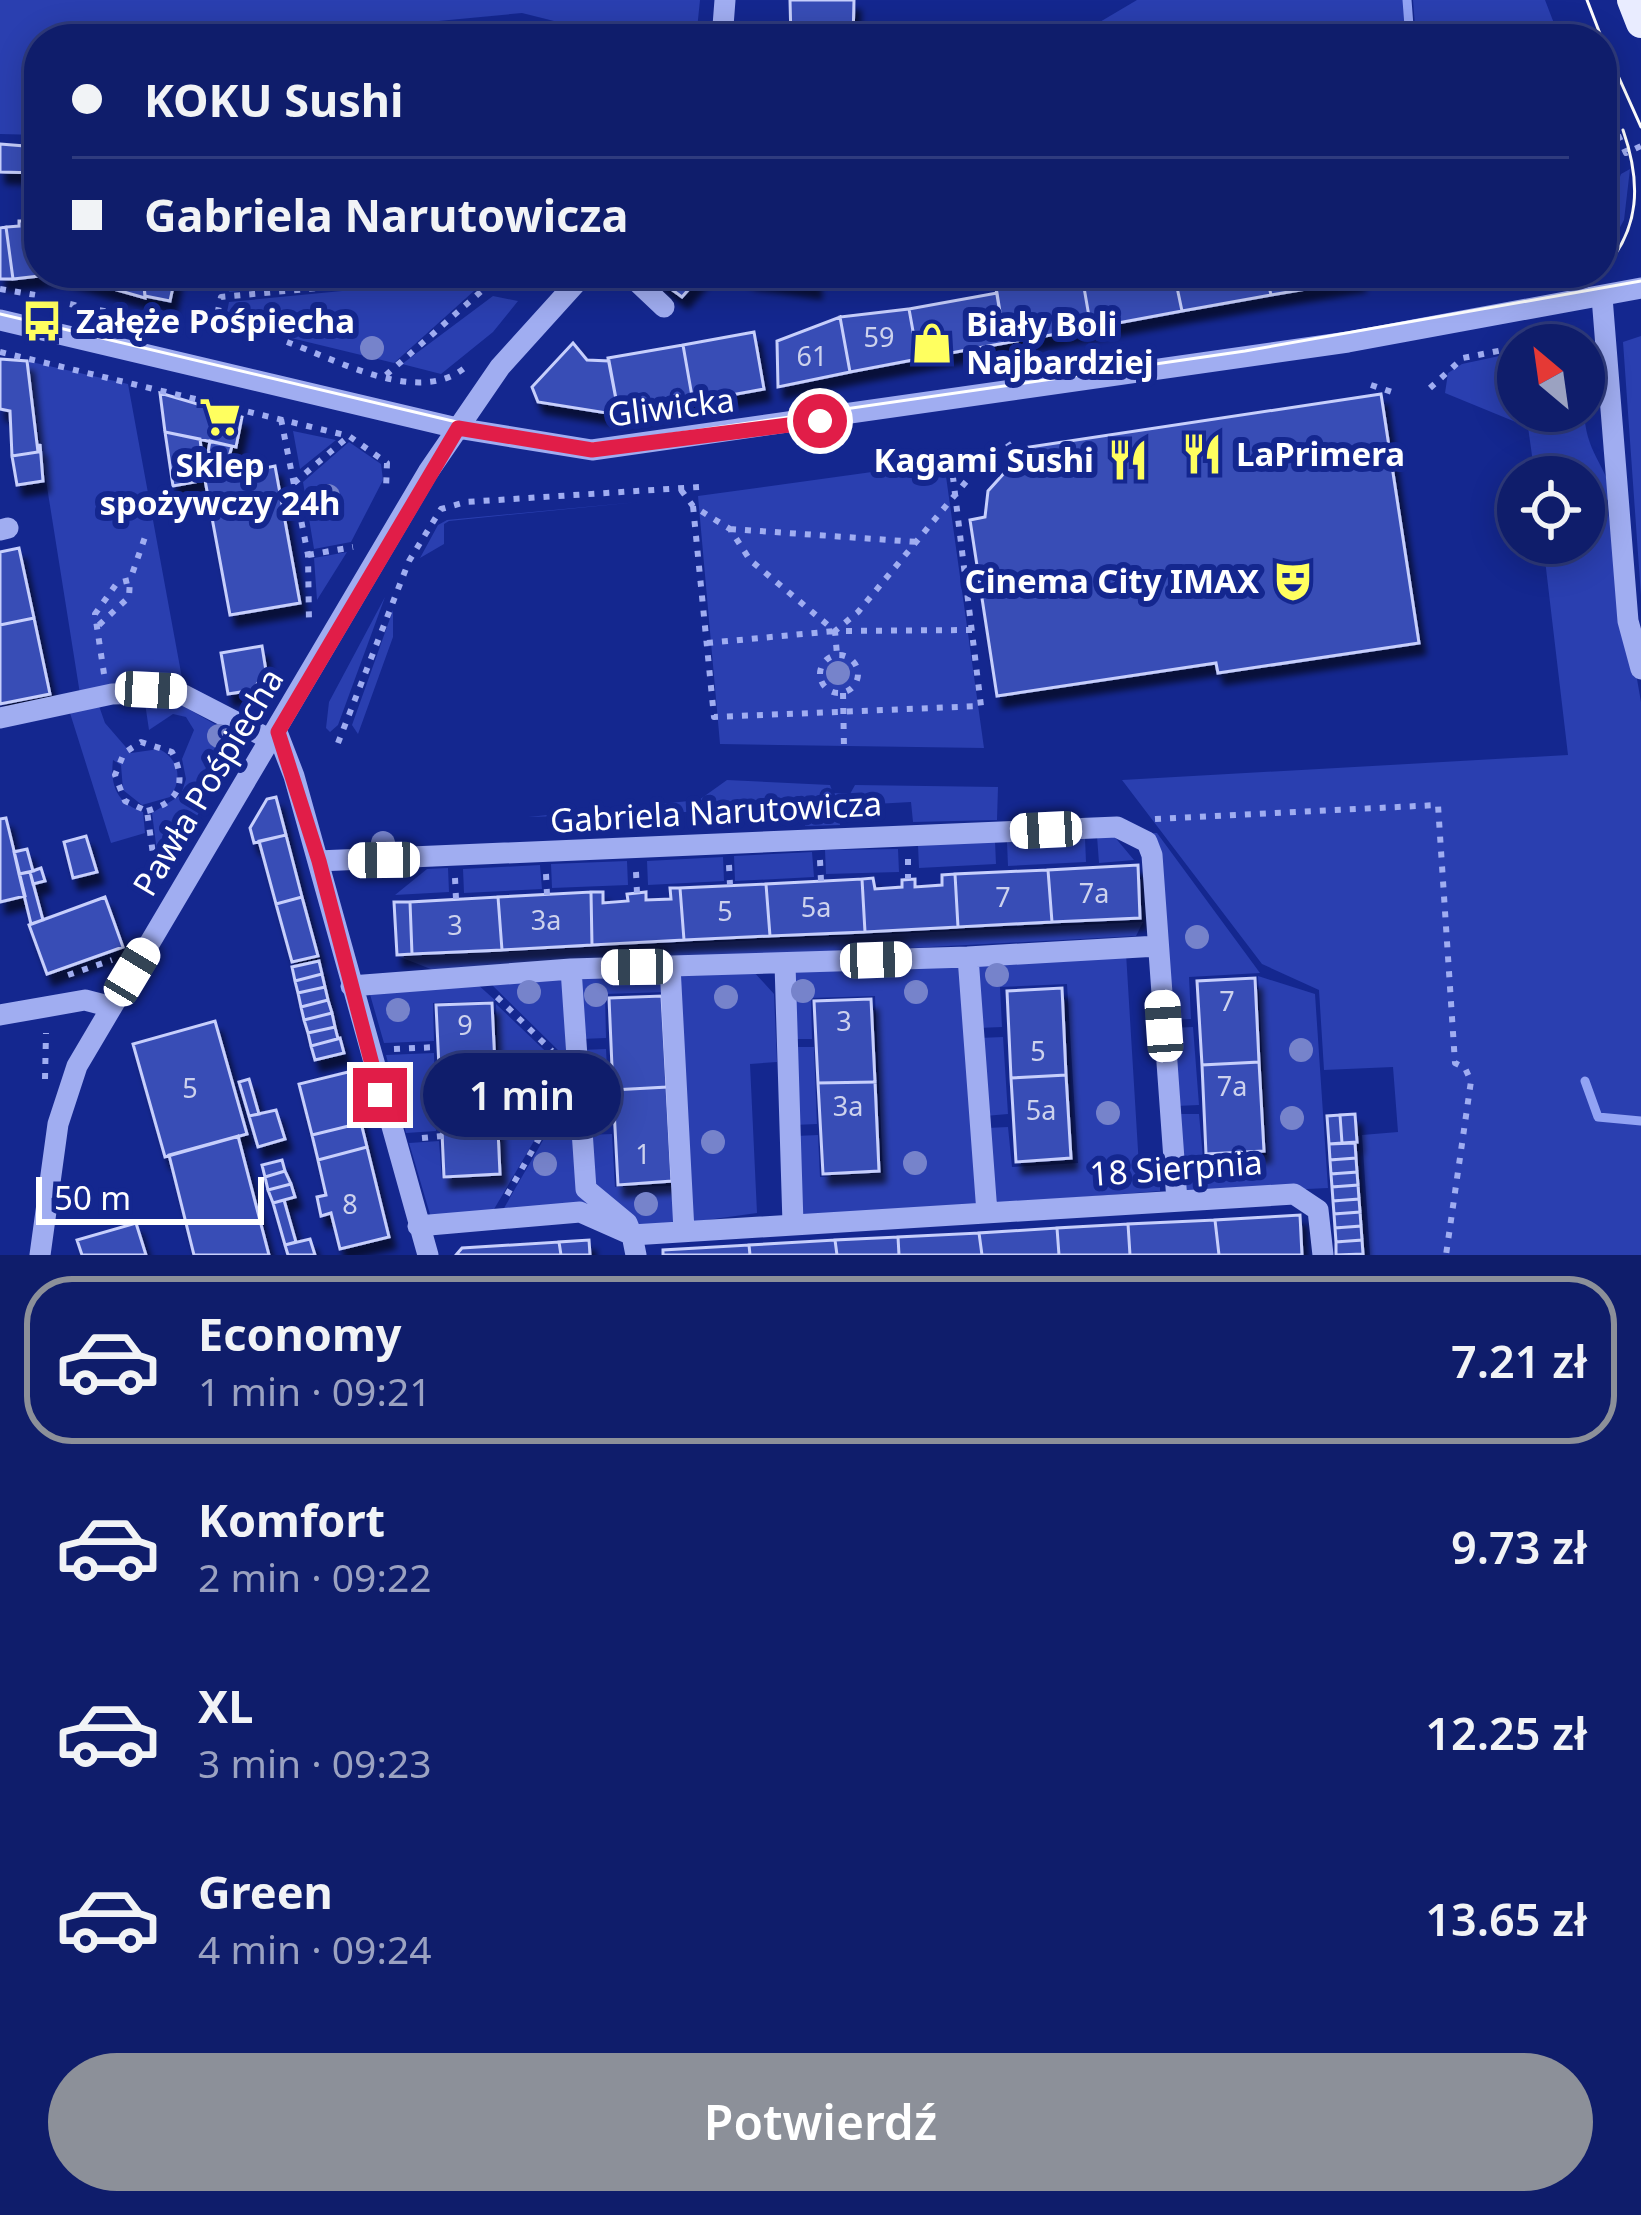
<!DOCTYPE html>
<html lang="pl">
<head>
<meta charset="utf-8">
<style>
  body { margin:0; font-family:"Noto Sans",sans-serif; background:#182671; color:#f1f3f6; height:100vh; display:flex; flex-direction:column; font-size:45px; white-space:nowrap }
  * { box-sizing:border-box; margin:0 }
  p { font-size:39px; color:#9ba2c1 }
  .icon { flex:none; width:66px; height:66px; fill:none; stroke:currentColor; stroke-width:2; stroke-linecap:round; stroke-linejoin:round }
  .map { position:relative; height:1255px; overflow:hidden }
  .sheet { display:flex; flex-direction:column; background:#0f1d6b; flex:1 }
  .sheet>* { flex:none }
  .top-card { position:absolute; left:24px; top:24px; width:1593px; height:264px; border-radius:48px; box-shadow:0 6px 30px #0003,0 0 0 3px #2f3b7e; display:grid; align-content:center; height:264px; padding:0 48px; background:#0f1d6b }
  .needle { width:78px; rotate:331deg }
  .tools { position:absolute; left:1497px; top:324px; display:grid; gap:24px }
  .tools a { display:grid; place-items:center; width:108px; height:108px; border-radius:50%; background:#0f1d6b; box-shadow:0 6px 30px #0003,0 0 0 3px #2f3b7e; font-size:60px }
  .scale { position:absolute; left:36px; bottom:30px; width:228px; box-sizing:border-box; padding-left:12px; border:6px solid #fff; border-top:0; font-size:33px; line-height:42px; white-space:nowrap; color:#fff; -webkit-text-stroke:9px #14278f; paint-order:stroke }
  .end { position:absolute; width:54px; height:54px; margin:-27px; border:15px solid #e11d48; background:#fff; box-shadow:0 0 0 6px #fff }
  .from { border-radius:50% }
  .bubble { position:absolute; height:84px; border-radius:42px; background:#0f1d6b; box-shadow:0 6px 30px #0003,0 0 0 3px #2f3b7e; font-size:39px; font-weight:600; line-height:84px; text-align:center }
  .car { position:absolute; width:36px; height:72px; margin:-36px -18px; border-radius:15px; box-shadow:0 0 9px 3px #0007; background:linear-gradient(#fff 24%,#345 0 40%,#fff 0 76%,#345 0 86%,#fff 0) }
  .top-card b { display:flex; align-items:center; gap:42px; height:114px; font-size:45px }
  .top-card b+b { border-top:3px solid #2f3b7e }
  .top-card i { width:30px; height:30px; background:#f1f3f6 }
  ul { padding:21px 0 0; list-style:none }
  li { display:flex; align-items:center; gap:36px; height:168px; margin:0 24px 18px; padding:0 24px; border:6px solid transparent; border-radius:48px }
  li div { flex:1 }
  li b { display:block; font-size:45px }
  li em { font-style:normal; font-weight:600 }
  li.on { border-color:#8c9099 }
  li>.icon { width:108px; height:108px; stroke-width:1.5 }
  .action { display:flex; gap:24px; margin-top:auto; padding:24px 48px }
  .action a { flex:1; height:138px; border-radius:72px; background:#8c9099; color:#fff; font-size:48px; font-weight:600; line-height:138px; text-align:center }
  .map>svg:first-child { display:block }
  .green { fill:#2a3fb0 }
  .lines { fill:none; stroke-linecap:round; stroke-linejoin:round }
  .stream { stroke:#92a3f4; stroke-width:9 }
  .building { fill:#384db6; stroke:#c7cffc; stroke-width:3; filter:url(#shadow) }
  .path { stroke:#a0adf1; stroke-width:6; stroke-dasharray:6 9; stroke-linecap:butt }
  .minor { stroke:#a0adf1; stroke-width:21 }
  .major { stroke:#e9ecff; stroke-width:30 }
  .tram { stroke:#fff; stroke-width:3 }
  .tree { fill:#7683cb }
  .route { stroke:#e11d48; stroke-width:15 }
  .labels { text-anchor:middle; stroke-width:12; stroke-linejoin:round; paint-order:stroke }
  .number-label { font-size:27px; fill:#cdd2ed }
  .poi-label { font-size:33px; font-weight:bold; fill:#fff; stroke:#14278f; text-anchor:start }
  .street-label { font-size:33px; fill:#fff; stroke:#14278f }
</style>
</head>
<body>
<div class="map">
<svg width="1641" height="1255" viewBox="0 0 1641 1255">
  <defs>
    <filter id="shadow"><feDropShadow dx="6" dy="11" stdDeviation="3" flood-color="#0009"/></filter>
  </defs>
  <rect width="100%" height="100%" fill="#14278f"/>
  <path class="green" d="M0,0H700L696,39H626L522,13L333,31L329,39H39V135L0,134Z
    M1137,0H1404L1408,39H1071Z
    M1413,0H1545L1560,39H1416Z
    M1630,169L1624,220L1602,260V225L1621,174Z
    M233,273H365L366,278L229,292Z
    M435,282L475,290L394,363L225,322L229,302Z
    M493,296L518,301L493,332L441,374L402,364Z
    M1641,336V596L1623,342Z
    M1518,352V411L1584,409C1585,453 1606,464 1612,496L1606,501L1641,702V1255H1370L1362,1135L1398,1132L1393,1067L1324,1070L1319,990L1262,964L1122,780L1568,755L1543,543H1584V477H1535L1528,427L1445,393L1448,373L1462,364Z
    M27,361L128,384L184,689L80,694Z
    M293,431L336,440L300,469Z
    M349,442L381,464L383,480L351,542L314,549L303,482Z
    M944,462L984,748L720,744L698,496Z
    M638,502L449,521L444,524V544L420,558L438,525L447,520Z
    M347,552L317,600L314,558Z
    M385,597L338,725L330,732L326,728L329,702Z
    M393,610V637L358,734L352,725Z
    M176,702L239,738L161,883L152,813L181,795L186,779L182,759L194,730L186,717L173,714L149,730L145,703Z
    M99,706L105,723L131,753L159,749C179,759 183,779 170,797L142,805L123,790L121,765L113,760C110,786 117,803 143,812L145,833L111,843L70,713Z
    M727,780L830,785L833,793L850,794L855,785L998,787L997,820L913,822L911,802L839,806L840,825L805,826L803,802L781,803L780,809L528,817L699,800Z
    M1141,833H1157L1260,973L1189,977L1191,1019L1169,1020Z
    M1113,835L1134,860L1099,863L1097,836Z
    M1085,838L1086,862L1008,866L1007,842Z
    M995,841L996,864L919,868L918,845Z
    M898,849L899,872L826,874L825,850Z
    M812,852L814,877L735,881L734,856Z
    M723,857L724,881L648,885L647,861Z
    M627,861L628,885L552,888L551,864Z
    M540,865L542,889L464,893L463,869Z
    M448,868L449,892L395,895L427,869Z
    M1143,922L1136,936L441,973L400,957Z
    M1126,953L1140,1183H1160V1191L994,1204L987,1128L1008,1127L1012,1167L1078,1163L1067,984L1000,987L1002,1027L978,1028L972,961Z
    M963,962L982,1205L798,1215L795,1136L818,1135L820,1177L883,1173L875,996L811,998L812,1039H791L789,970Z
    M753,971L774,994L777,1062L750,1064L757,1213L692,1222L678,974Z
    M666,973V992L605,994L606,1038L581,1039L577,977Z
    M1258,976L1315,994L1328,1188L1183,1195L1176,1114H1199L1203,1158L1267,1155Z
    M564,977L570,1054H562L489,982Z
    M476,983L496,1001L433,1003L434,1041L384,1043L369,991Z
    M496,1004L562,1067L571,1066L574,1104L554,1107L490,1216L432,1221L409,1143L439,1141L442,1179L502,1177Z
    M1193,1027L1199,1105L1176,1106L1170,1028Z
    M1003,1037L1008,1114L985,1116L979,1038Z
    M791,1047H814L817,1124L794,1125Z
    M606,1049L610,1125L586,1127L581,1050Z
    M434,1053L436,1131L406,1133L386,1055Z
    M574,1114L578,1191L613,1217L500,1215L557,1116Z
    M612,1134L615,1187L676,1186L678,1224L636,1226L591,1187L587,1135Z"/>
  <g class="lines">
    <path class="stream" d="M1407,0L1410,39
      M1441,273L1442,277
      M1585,1081L1598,1117L1641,1121"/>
  </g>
  <path class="building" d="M790,0H854L853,39H791Z
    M0,144L37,147L39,173L0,172Z
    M19,221H39V273L57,274L13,279L6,227L19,226Z
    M6,227L13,279H0V228Z
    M143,273L145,298L57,273Z
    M143,273H176L170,301L145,296Z
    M649,273H703L682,297Z
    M742,273H814L815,287L751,278Z
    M993,273H1016L1017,277L1013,285L996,289Z
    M1098,273H1174L1182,311L1091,328L1082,276Z
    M1174,273H1266L1271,295L1182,311Z
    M1266,273H1358L1359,280L1271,295Z
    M1082,276L1091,328L1005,343L996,289Z
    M997,293L1005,343L918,359L909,309Z
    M909,309L918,359L850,372L840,317Z
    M840,317L850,372L778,387L777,341Z
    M754,332L764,389L693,402L683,345Z
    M573,343L587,360L609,361L619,415L538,402L532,387Z
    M683,345L693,402L619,415L608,358Z
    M0,359L27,361L38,452L12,456L10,411L0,409Z
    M160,393L242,417L236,447L165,432Z
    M1381,394L1419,643L1218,673L1216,663L997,696L970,520L985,517L988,491L1006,471L1025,463L1023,448Z
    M165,432L200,439L205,480L173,486Z
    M210,441L232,446L229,457L208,452Z
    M40,444L43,481L17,485L12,456L38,452Z
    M275,466L300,603L230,615L205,480Z
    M19,548L34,618L0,625V552Z
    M34,618L50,694L0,704V625Z
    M262,646L266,671L253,690L228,694L221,653Z
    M276,797L286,835L254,843L250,828L267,799Z
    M6,818L25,896L0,902V819Z
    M286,835L302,897L276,904L259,841Z
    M86,836L97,872L73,878L64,842Z
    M27,849L33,871L19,874L14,852Z
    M1138,865L1140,918L1052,922L1048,870Z
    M41,868L45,881L33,884L30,872Z
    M1048,870L1052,922L958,927L955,874Z
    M30,872L43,920L31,924L19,874Z
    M955,874L958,927L865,932L862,879L873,878L875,889L902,887V880L915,879V887L942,885V875Z
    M862,879L865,932L770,936L766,884Z
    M766,884L770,936L684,940L680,888Z
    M670,888H680L684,940L592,945L591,892H603V903L628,901L627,894L637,893L646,892V900L671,899Z
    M591,892L592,945L502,950L498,897Z
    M105,897L123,947L47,974L29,925Z
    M302,897L318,956L292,962L276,904Z
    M498,897L502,950L412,954L410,902Z
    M394,902H410L412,954L397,955Z
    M319,961L322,974L295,981L292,967Z
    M322,974L325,987L298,993L295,981Z
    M1255,978L1259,1062L1202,1065L1197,981Z
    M325,987L328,1000L301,1007L298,993Z
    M1062,988L1066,1075L1011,1078L1007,991Z
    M662,996L667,1087L613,1090L609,998Z
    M871,999L875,1082L818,1083L814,1001Z
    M328,1000L332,1013L304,1020L301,1007Z
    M492,1003L496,1086L440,1088L436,1005Z
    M332,1013L335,1027L308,1033L304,1020Z
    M215,1021L247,1134L165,1157L133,1044Z
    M335,1027L338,1039L311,1046L308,1033Z
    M340,1038L344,1053L315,1060L311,1046Z
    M1259,1062L1264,1151L1206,1154L1202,1065Z
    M348,1072L361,1123L312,1135L299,1084Z
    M1066,1075L1071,1158L1016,1162L1011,1078Z
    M249,1079L259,1114L249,1116L239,1082Z
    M875,1082L879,1171L823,1174L818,1083Z
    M496,1086L500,1174L444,1177L440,1088Z
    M667,1087L672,1181L618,1185L613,1090Z
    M276,1110L285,1139L258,1147L249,1116Z
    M1355,1114L1357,1142L1342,1143L1340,1115Z
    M1340,1115L1342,1143L1329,1144L1327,1116Z
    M361,1123L367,1147L318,1160L312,1135Z
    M238,1136L269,1255H194L169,1155Z
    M1355,1143L1356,1158L1330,1160L1329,1144Z
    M367,1147L389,1237L340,1249L331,1213L321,1216L317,1197L326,1195L318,1160Z
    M1356,1158L1357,1172L1331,1174L1330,1160Z
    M282,1160L285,1171L265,1177L262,1165Z
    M285,1171L291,1184L268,1190L265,1177Z
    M1357,1172L1358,1185L1332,1187L1331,1174Z
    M291,1184L295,1197L273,1203L268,1190Z
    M1358,1185L1359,1199L1333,1201L1332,1187Z
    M1359,1199L1360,1212L1334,1214L1333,1201Z
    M284,1200L296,1242L285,1245L273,1203Z
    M1360,1212L1361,1226L1335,1228L1334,1214Z
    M1300,1215L1302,1255H1219L1215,1220Z
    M1215,1220L1219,1255H1130L1128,1224Z
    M136,1223L146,1255H82L77,1240Z
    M1128,1224L1130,1255H1059L1057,1228Z
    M1361,1226L1362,1240L1336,1242L1335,1228Z
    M1057,1228L1059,1255H982L979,1233Z
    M979,1233L982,1255H899L898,1237Z
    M898,1237L899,1255H837L835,1240Z
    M310,1239L315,1255H288L285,1245Z
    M589,1240L590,1255H561L559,1242Z
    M835,1240L837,1255H750L749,1245Z
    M1362,1240L1363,1254L1336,1255V1242Z
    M559,1242L561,1255H456L462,1248Z
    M749,1245L750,1255H663V1250Z"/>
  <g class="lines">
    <path class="path" d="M1618,135L1626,153L1641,146
      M0,289L35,295
      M70,304C121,316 165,321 217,315L221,297L481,273
      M287,342C338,360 421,408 468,365
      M1528,345L1584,334
      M0,352L349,436L387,463L386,489
      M386,375L502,273
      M1371,385L1395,393
      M1430,388L1463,358L1518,347
      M281,419L308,555L309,622
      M294,483L349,436
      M681,490L693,506L730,529L750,560L835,631L837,655
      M693,506L714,717L981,706L950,453
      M730,529L918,542
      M308,555L353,547
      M99,625L129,597L130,580
      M972,630L835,631L858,612L979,466L1013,443
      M707,643L835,631
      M820 674a19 19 0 1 1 38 0a19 19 0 1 1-38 0Z
      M104,674L95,614L117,583L130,580L145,537
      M843,693L844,748
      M338,743L409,561L441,509L466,502L699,487
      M147,811C180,802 187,782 172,752L141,742L124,753L115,775L125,801L147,811L157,883
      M1155,819L1438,805L1455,1063L1465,1068L1471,1081L1446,1255
      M908,859V879
      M820,860L821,881
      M729,865L730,885
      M636,872L637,893
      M546,874L547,895
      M455,878L456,899
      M68,975L112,960
      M497,997L552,1051
      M394,1049L438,1047
      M45,1079L46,1033
      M422,1138L443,1136
      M507,1195L554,1112"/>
    <path class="minor" d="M722,39L725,0
      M628,273L664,307
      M1602,297L1628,621L1641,669
      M0,320L457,428L592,450L1348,342L1641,288
      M0,530L8,528
      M0,718L112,694L178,692L271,740
      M277,732L294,776L428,1255
      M318,861L1117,827L1147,842L1152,855L1177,1201
      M968,957L1158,946
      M785,964L793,1224
      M670,966L684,1231
      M571,969L586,1189L627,1223L632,1235L1294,1194L1318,1210L1323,1255
      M351,986L571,969L968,957L987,1213
      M0,1015L85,1000L112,1007
      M418,1226L580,1212L632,1235L636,1255
      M40,1255L58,1124L77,1066L428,472L500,367L585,273"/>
    <path class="major" d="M1632,0L1641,23"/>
    <path class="tram" d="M1587,0L1602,39
      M1602,40L1641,127
      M1602,271C1641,229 1641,182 1623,130
      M0,314L461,423L574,444L611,443L1245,351L1641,281"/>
  </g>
  <g class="tree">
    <circle cx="372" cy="348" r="12"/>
    <circle cx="328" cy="496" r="12"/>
    <circle cx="838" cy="673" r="12"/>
    <circle cx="219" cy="736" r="12"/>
    <circle cx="383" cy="843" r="12"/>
    <circle cx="1197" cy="937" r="12"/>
    <circle cx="997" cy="975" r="12"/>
    <circle cx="803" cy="991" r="12"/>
    <circle cx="529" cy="992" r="12"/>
    <circle cx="916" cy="992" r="12"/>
    <circle cx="596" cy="995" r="12"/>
    <circle cx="726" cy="997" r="12"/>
    <circle cx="398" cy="1010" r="12"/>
    <circle cx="1301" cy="1050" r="12"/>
    <circle cx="1108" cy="1113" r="12"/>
    <circle cx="1292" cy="1118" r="12"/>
    <circle cx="713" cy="1142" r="12"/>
    <circle cx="915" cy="1163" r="12"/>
    <circle cx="545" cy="1164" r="12"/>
    <circle cx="646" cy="1204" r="12"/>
  </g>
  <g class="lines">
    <path class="route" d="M380,1095L319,861L278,732L458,428L592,450L820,421"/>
  </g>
  <defs>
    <g id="bus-bare" transform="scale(3.24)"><path d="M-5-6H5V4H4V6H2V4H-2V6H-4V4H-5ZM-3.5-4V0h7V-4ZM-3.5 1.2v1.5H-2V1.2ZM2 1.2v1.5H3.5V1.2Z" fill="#ffff5f" stroke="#14278f" stroke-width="2.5" paint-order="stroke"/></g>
    <g id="shop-bare" transform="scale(3.24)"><path d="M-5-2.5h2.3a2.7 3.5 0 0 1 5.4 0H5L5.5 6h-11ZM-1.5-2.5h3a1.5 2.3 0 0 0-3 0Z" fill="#ffff5f" stroke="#14278f" stroke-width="2.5" paint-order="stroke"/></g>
    <g id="supermarket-bare" transform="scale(3.24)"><path d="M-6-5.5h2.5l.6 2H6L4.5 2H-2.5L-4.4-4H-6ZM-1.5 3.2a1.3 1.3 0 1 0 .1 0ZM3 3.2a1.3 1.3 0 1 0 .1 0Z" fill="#ffff5f" stroke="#14278f" stroke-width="2.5" paint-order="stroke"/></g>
    <g id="restaurant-bare" transform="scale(3.24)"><path d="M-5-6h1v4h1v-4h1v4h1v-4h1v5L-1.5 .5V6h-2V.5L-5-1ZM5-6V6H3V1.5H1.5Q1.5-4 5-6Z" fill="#ffff5f" stroke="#14278f" stroke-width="2.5" paint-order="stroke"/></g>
    <g id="theatre-bare" transform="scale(3.24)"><path d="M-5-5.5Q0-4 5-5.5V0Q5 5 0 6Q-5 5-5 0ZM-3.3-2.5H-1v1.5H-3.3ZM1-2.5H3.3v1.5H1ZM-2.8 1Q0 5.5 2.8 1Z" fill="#ffff5f" stroke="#14278f" stroke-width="2.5" paint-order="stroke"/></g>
  </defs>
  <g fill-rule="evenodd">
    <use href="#bus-bare" x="42" y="321"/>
    <use href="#shop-bare" x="932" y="343"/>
    <use href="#supermarket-bare" x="220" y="417"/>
    <use href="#restaurant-bare" x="1202" y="454"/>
    <use href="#restaurant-bare" x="1128" y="460"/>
    <use href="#theatre-bare" x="1293" y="581"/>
  </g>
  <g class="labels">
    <g class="number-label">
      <text x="879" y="347">59</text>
      <text x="812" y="366">61</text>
      <text x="1094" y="903">7a</text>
      <text x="1003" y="907">7</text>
      <text x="816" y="917">5a</text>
      <text x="725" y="921">5</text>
      <text x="546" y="930">3a</text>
      <text x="455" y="935">3</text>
      <text x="1227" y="1011">7</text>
      <text x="844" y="1031">3</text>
      <text x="465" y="1035">9</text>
      <text x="1038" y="1061">5</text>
      <text x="1232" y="1096">7a</text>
      <text x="190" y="1098">5</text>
      <text x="848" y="1116">3a</text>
      <text x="1041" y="1120">5a</text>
      <text x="643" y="1164">1</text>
      <text x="350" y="1214">8</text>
    </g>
    <g class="poi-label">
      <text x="76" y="333">Załęże Pośpiecha</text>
      <text x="966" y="336">Biały Boli<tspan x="966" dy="38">Najbardziej</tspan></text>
      <text x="1236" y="466">LaPrimera</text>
      <text x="1094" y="472" text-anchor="end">Kagami Sushi</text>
      <text x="220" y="477" text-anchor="middle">Sklep<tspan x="220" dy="38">spożywczy 24h</tspan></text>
      <text x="1259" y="593" text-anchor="end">Cinema City IMAX</text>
    </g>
    <g class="street-label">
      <text transform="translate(671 407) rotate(-7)" y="12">Gliwicka</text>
      <text transform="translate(208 782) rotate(-59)" y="12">Pawła Pośpiecha</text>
      <text transform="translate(716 812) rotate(-3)" y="12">Gabriela Narutowicza</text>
      <text transform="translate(1176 1168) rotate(-4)" y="12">18 Sierpnia</text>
    </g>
  </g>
</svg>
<div class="tools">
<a><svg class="needle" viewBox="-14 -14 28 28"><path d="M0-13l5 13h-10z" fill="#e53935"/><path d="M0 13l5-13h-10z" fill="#9ba2c1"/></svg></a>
<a><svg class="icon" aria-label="locate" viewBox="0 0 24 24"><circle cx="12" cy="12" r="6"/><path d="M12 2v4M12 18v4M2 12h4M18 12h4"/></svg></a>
</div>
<div class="scale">50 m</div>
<i class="end from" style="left:820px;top:421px"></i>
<i class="end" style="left:380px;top:1095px"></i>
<div class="bubble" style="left:423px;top:1053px;width:198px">1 min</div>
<i class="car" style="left:151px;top:690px;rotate:93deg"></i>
<i class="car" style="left:1046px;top:830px;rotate:267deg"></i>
<i class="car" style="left:384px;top:860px;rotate:269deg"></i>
<i class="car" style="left:876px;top:960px;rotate:88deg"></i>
<i class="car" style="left:637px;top:967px;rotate:269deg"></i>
<i class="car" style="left:132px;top:972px;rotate:31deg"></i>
<i class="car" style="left:1164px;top:1026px;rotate:356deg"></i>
<div class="top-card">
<b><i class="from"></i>KOKU Sushi</b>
<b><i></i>Gabriela Narutowicza</b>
</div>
</div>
<section class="sheet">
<ul>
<li class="on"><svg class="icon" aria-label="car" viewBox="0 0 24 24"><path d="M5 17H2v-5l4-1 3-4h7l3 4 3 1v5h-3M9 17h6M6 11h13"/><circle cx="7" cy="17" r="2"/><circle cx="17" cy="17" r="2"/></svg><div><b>Economy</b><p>1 min · 09:21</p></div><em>7.21 zł</em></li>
<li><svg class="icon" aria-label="car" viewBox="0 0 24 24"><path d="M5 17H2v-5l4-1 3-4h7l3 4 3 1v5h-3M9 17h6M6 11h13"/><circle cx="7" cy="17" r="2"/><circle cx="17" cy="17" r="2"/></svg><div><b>Komfort</b><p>2 min · 09:22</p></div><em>9.73 zł</em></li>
<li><svg class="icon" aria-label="car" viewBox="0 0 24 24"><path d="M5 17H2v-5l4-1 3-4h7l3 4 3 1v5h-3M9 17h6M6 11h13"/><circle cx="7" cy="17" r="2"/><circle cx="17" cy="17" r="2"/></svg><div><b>XL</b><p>3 min · 09:23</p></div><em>12.25 zł</em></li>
<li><svg class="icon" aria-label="car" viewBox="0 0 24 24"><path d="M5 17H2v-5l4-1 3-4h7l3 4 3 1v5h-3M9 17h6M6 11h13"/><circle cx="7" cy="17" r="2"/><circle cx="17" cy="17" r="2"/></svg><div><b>Green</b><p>4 min · 09:24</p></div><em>13.65 zł</em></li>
</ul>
<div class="action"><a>Potwierdź</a></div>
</section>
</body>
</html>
